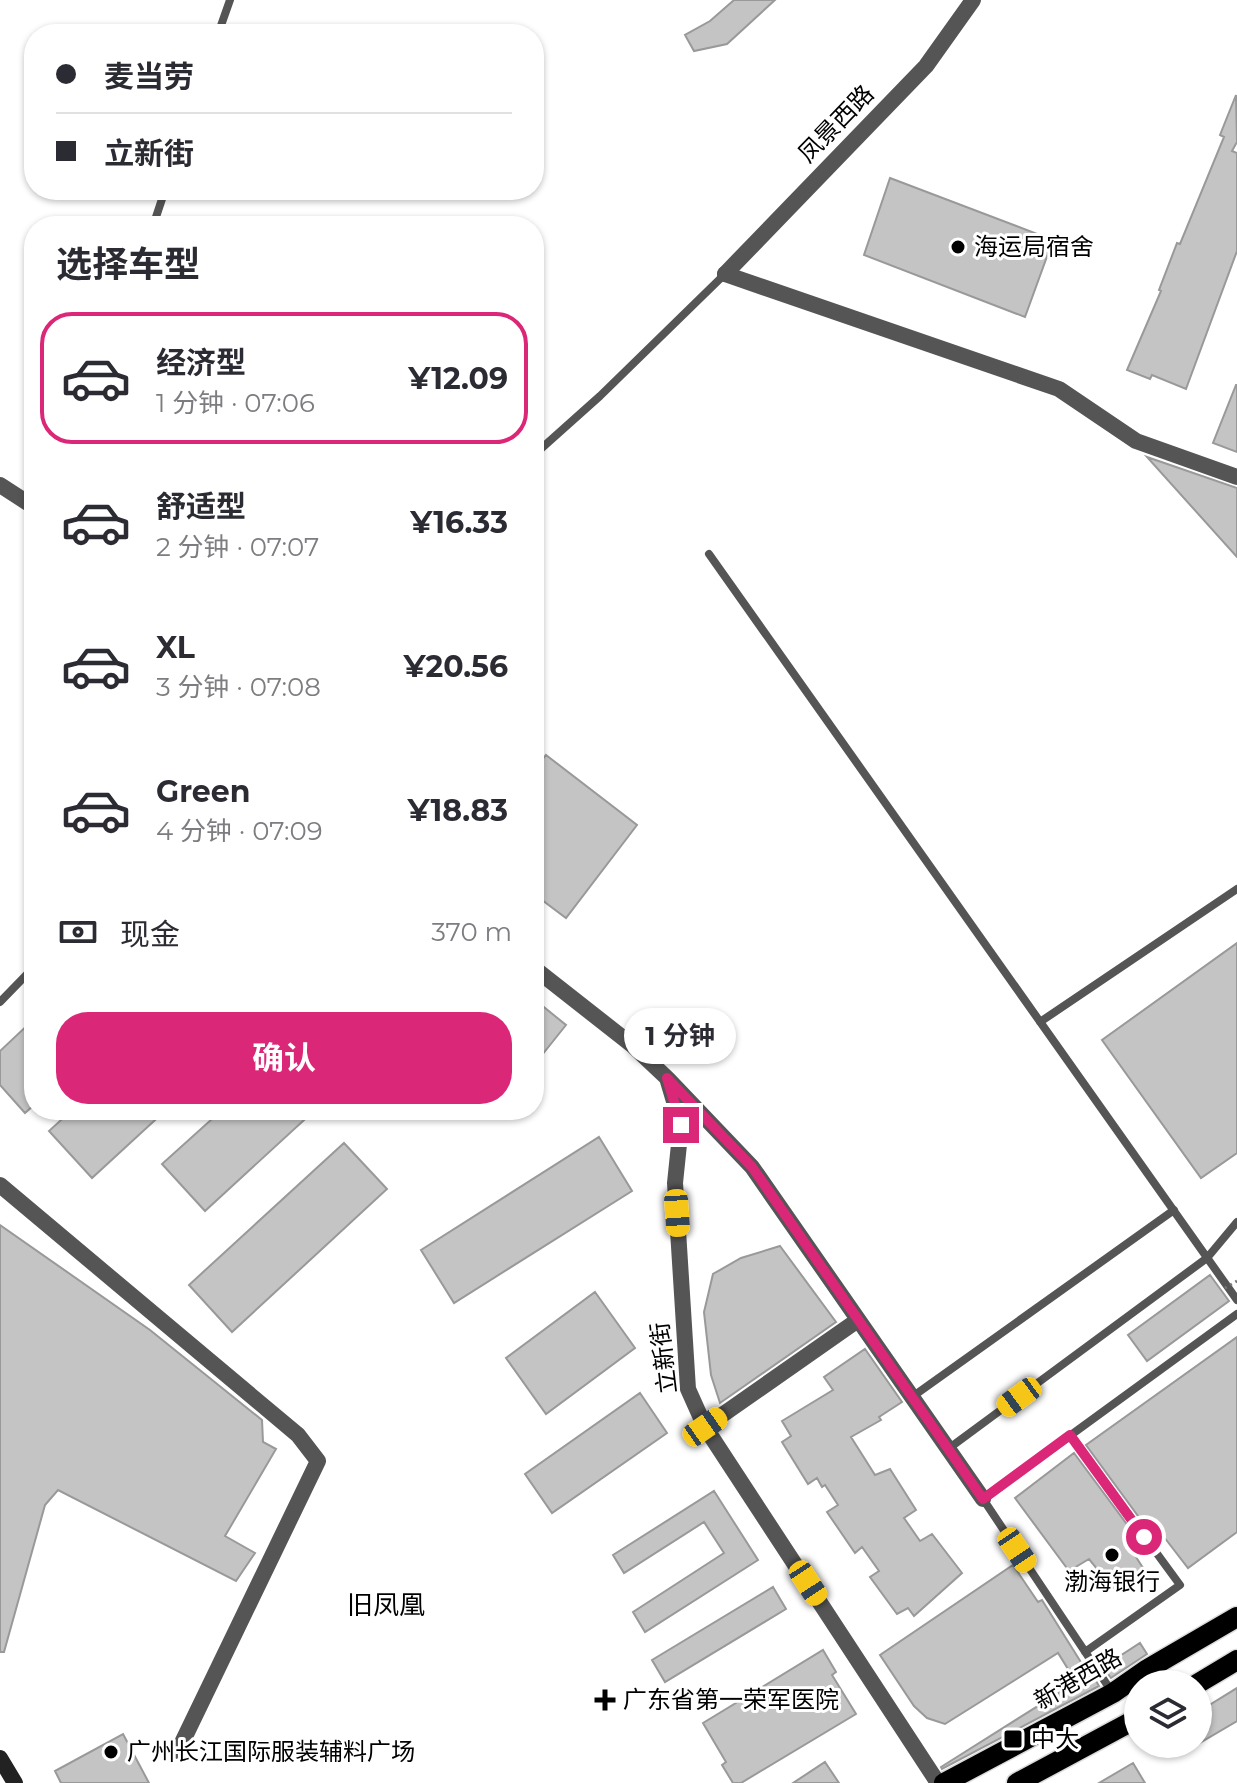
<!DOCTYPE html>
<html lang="zh">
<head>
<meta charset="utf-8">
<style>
  body { margin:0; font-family:Montserrat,"Noto Sans SC",sans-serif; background:#f7f7f7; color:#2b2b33; height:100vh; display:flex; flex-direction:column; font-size:30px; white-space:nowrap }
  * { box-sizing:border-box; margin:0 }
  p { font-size:26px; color:#7c7c81 }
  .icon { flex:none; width:44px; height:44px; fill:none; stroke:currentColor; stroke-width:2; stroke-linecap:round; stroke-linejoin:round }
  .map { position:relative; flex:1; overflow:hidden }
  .drawer { position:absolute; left:24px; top:216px; width:520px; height:904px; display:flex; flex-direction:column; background:#fff; border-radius:32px; box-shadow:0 2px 6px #0004 }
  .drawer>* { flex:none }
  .banner { position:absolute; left:24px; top:24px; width:520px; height:176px; border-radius:32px; box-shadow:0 2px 6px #0004; display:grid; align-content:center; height:176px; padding:0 32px; background:#fff }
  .controls { position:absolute; left:1124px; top:1670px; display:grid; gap:16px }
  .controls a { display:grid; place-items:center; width:88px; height:88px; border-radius:50%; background:#fff; box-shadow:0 2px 6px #0004; font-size:40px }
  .end { position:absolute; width:36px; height:36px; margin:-18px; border:10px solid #db2777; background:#fff; box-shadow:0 0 0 4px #fff }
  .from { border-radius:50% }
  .bubble { position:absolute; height:56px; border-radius:28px; background:#fff; box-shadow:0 2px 6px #0004; font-size:26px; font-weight:700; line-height:56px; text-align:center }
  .car { position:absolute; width:24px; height:48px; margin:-24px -12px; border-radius:10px; box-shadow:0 0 6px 2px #0007; background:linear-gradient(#f5c518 24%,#345 0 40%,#f5c518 0 76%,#345 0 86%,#f5c518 0) }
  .banner b { display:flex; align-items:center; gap:28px; height:76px; font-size:30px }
  .banner b+b { border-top:2px solid #e1e1e2 }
  .banner i { width:20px; height:20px; background:#2b2b33 }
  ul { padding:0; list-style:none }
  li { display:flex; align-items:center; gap:24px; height:132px; margin:0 16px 12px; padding:0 16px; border:4px solid transparent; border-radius:32px }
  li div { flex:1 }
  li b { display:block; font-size:30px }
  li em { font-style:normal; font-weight:700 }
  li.on { border-color:#db2777 }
  li>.icon { width:72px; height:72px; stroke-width:1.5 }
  h2 { padding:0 32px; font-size:36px; line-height:96px }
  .pay { display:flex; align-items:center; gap:20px; height:88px; padding:0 32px; font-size:30px }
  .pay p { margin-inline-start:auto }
  .cta { display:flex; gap:16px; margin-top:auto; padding:16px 32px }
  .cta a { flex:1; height:92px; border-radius:32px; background:#db2777; color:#fff; font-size:32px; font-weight:700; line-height:92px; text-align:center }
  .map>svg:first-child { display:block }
  .building { fill:#c4c4c4; stroke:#999; stroke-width:2 }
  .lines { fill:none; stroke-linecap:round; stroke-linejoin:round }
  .primary-casing { stroke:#dbdbdb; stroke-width:23 }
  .service { stroke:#555; stroke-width:8 }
  .minor { stroke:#555; stroke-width:16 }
  .tertiary { stroke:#555; stroke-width:16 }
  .secondary { stroke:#222; stroke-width:16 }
  .primary { stroke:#000; stroke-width:20 }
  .path-bridge { stroke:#777; stroke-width:3; stroke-dasharray:2 4; stroke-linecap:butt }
  .route { stroke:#db2777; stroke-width:10 }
  .poi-dot { fill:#000; stroke:#fff; stroke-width:3 }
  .labels { text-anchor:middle; stroke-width:6; stroke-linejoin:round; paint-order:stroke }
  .street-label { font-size:24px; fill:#000; stroke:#fff }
  .poi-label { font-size:24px; fill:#000; stroke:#fff; text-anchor:start }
  .neighbourhood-label { font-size:26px; fill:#000; stroke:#fff }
</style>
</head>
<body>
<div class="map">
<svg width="1237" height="1783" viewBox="0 0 1237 1783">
  <rect width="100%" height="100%" fill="#fff"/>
  <path class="building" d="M734,0H775L727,44L694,51L685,35L710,21Z
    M1236,95L1237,142L1232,151L1237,153V251L1186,389L1152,375L1150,379L1127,370L1161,291L1159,290L1177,243L1180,244L1224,137L1220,135Z
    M890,178L1053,240L1025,317L864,255Z
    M1236,385H1237V452L1213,443Z
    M1147,457L1237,488V557Z
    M546,755L637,825L566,918L534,894V770Z
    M1237,943V1153L1201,1178L1102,1040Z
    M534,999L566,1025L534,1065Z
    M34,1019V1105L25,1113L0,1085V1051Z
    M72,1110H166L92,1178L49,1131Z
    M222,1110H315L205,1211L162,1164Z
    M599,1137L632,1191L454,1303L421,1250Z
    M344,1143L387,1189L232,1332L189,1285Z
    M0,1225L150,1330L262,1420L263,1442L276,1449L225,1536L255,1553L236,1581L58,1490L45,1505L4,1652H0Z
    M780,1246L836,1322L720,1403L711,1375L704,1312L713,1274L741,1258Z
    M1210,1275L1229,1301L1147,1361L1128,1335Z
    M595,1292L635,1348L546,1414L506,1358Z
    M1237,1337V1532L1188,1568L1164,1537L1157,1542L1086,1445Z
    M865,1349L902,1402L879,1417L881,1420L851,1437L875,1475L890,1469L916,1510L904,1518L920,1541L932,1534L962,1573L914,1616L908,1608L897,1614L870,1577L879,1571L862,1547L855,1553L827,1512L838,1505L825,1485L822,1487L817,1478L808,1484L782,1442L791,1436L782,1421L833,1390L824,1377Z
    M640,1393L667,1433L552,1513L525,1474Z
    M1074,1453L1146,1550L1136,1557L1145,1571L1114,1590L1089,1559L1069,1571L1015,1498Z
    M714,1491L758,1560L645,1632L633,1612L724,1553L704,1522L624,1573L613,1555Z
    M1013,1565L1038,1602L1042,1600L1089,1675L1092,1674L1099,1686L942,1769L941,1767L1076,1682L1058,1653L945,1724L927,1718L914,1706L880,1655Z
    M773,1587L786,1609L665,1682L652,1660Z
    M1140,1643L1147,1654L1111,1678L1103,1667Z
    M823,1650L836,1672L832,1675L856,1714L741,1783H733L722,1765L726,1762L703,1723Z
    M1237,1688V1721L1198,1744V1712Z
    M123,1734L149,1783H61L55,1771Z
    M825,1762L839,1783H793Z
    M1133,1763L1145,1783H1099Z"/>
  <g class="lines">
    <g class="primary-casing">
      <path id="primary" d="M1197,1684L1237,1660
        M944,1783L1113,1693L1146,1670L1237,1617
        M1017,1783L1138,1718"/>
    </g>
    <path class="service" d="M218,34L230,0
      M153,226L165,190
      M534,455L600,396L725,274
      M709,554L1237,1300
      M0,1002L34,967
      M1040,1022L1237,889
      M912,1397L1174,1210
      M1070,1435L1180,1585L1085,1652
      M948,1449L1207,1258L1237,1222
      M1112,1692L983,1499L1237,1314"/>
    <path class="minor" d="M725,274L1059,389L1136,441L1237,477
      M0,485L34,507
      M534,968L632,1045L667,1078L681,1125L675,1183L688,1389L705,1427L938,1783
      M668,1079L752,1167L983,1499
      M0,1185L298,1435L318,1461L178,1751
      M705,1427L858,1320"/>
    <path class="tertiary" d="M725,274L926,66L973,0"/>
    <path class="secondary" d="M0,1758L15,1783"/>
    <use href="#primary" class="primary"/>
    <path class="path-bridge" d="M1225,1288L1237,1281"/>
  </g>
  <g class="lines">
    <path class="route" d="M681,1125L667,1078L752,1167L983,1499L1070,1435L1144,1537"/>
  </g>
  <g class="poi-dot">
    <circle cx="958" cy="247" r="8"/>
    <circle cx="1112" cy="1555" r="8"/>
    <path d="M601 1688h8v8h8v8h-8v8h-8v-8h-8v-8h8z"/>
    <rect x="1003" y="1729" width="20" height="20" rx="4"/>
    <circle cx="111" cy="1752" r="8"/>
  </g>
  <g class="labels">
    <g class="street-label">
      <text transform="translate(836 124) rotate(-46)" y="8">凤景西路</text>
      <text transform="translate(664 1358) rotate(-97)" y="8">立新街</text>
      <text transform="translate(1078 1679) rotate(-30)" y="8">新港西路</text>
    </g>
    <g class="poi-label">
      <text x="974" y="255">海运局宿舍</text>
      <text x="1112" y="1590" text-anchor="middle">渤海银行</text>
      <text x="623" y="1708">广东省第一荣军医院</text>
      <text x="1031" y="1747">中大</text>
      <text x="127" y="1760">广州长江国际服装辅料广场</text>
    </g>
    <g class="neighbourhood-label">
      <text x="386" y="1614">旧凤凰</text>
    </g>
  </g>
</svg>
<div class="controls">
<a><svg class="icon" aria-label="layers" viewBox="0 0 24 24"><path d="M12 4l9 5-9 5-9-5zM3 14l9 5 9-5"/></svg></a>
</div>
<i class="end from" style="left:1144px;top:1537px"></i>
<i class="end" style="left:681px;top:1125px"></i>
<div class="bubble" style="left:624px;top:1008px;width:112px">1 分钟</div>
<i class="car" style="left:677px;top:1213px;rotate:176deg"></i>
<i class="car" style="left:1019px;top:1397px;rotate:234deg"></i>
<i class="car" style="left:705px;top:1427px;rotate:55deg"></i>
<i class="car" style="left:1017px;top:1550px;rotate:146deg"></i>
<i class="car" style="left:808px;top:1583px;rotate:147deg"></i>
<div class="banner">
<b><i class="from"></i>麦当劳</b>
<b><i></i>立新街</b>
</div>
<section class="drawer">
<h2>选择车型</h2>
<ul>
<li class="on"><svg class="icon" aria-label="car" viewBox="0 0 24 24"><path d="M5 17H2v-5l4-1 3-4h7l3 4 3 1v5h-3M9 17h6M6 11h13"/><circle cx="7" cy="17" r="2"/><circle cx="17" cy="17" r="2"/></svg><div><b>经济型</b><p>1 分钟 · 07:06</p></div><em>¥12.09</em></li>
<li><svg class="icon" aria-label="car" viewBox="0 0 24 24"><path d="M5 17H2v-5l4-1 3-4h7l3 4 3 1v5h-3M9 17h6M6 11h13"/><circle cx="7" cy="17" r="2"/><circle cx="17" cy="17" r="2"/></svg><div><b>舒适型</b><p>2 分钟 · 07:07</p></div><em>¥16.33</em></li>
<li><svg class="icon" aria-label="car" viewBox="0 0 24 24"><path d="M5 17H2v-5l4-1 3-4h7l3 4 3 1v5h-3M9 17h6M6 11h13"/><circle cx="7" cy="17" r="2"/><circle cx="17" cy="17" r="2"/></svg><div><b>XL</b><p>3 分钟 · 07:08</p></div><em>¥20.56</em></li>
<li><svg class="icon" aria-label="car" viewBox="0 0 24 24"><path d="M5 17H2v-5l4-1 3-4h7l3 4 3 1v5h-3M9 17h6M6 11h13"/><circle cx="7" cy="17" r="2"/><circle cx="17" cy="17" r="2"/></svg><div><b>Green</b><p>4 分钟 · 07:09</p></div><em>¥18.83</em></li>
</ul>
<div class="pay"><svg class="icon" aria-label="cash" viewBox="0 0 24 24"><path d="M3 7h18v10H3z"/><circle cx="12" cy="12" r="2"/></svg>现金<p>370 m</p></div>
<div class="cta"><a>确认</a></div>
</section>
</div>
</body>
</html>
